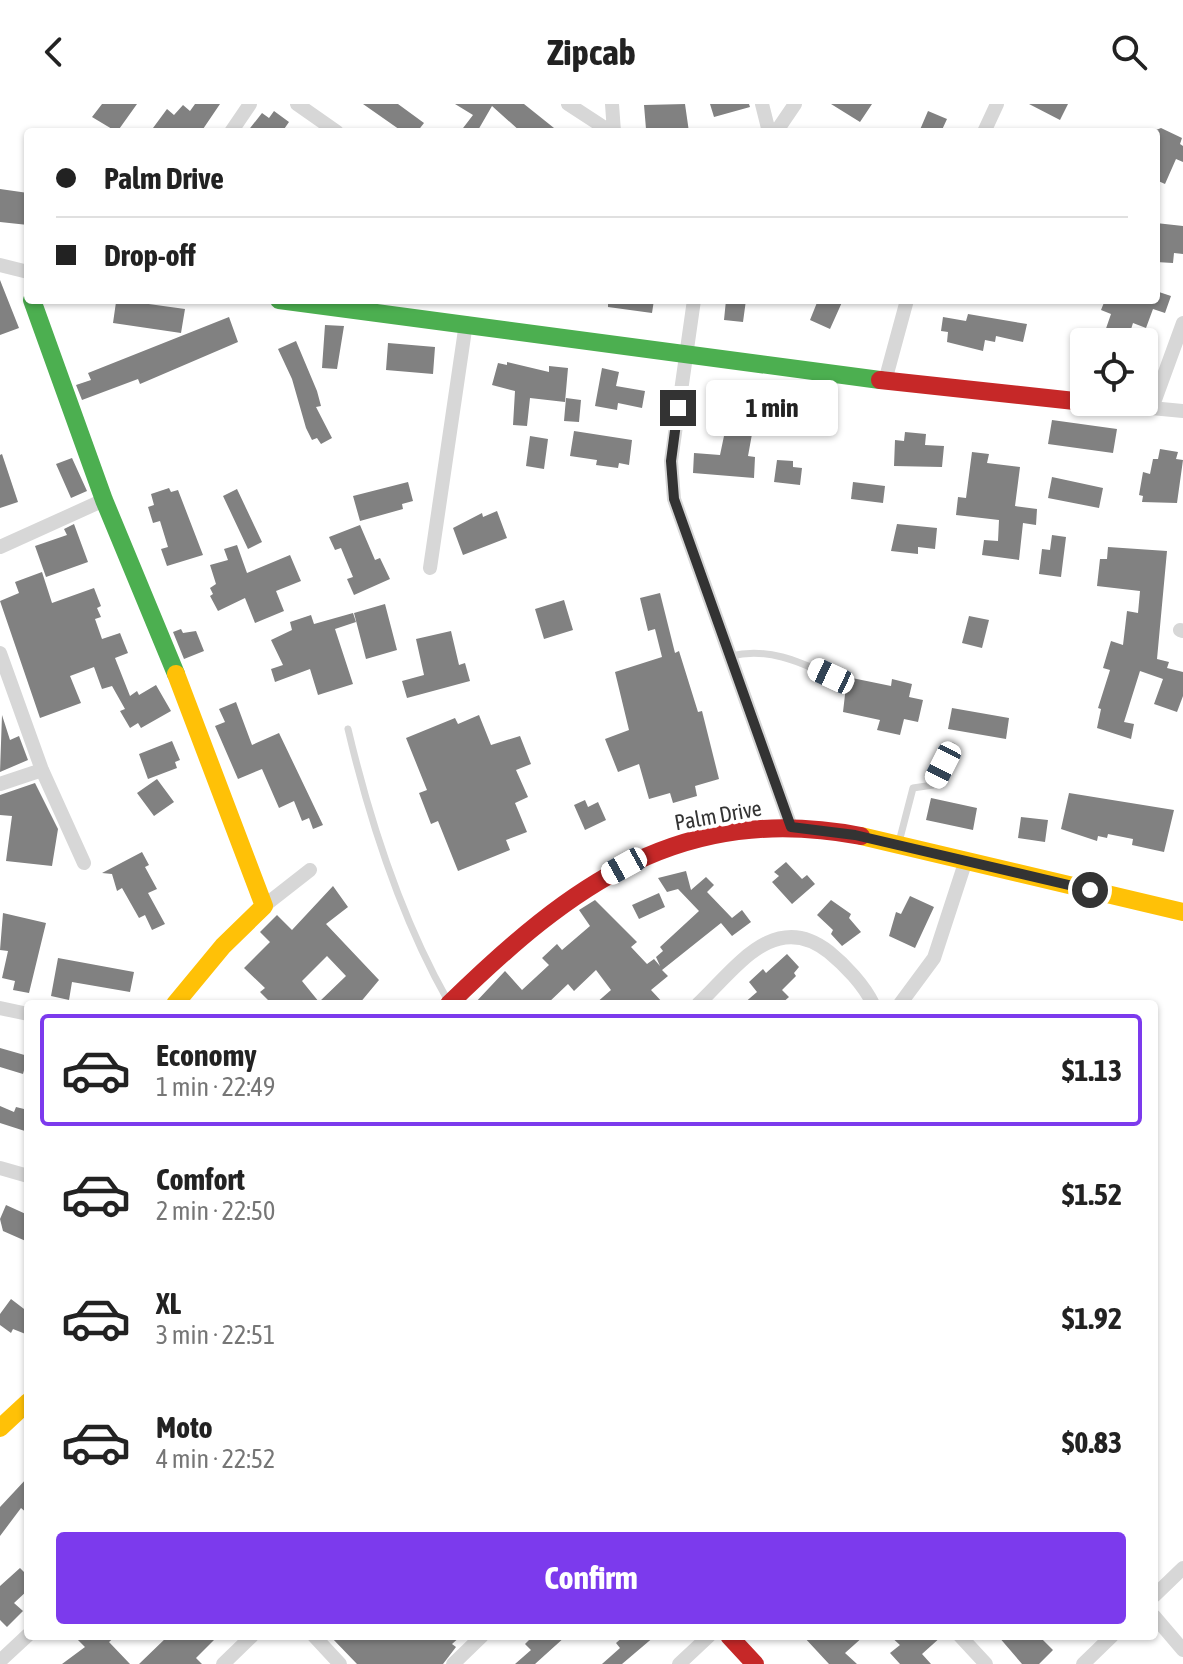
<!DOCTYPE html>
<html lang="en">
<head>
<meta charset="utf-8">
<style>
  body { margin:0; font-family:"Asap Condensed",sans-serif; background:#f2f2f2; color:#222; height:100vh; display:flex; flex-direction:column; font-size:30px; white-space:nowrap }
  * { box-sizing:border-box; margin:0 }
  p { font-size:26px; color:#767676 }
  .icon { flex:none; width:44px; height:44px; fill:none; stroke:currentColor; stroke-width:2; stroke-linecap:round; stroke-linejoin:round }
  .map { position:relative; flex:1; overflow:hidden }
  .side { position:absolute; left:24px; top:896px; width:1134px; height:640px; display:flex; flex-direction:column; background:#fff; border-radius:8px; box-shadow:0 2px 6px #0004 }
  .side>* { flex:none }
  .top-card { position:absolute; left:24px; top:24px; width:1136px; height:176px; border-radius:8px; box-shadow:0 2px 6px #0004; display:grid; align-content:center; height:176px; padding:0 32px; background:#fff }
  .buttons { position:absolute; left:1070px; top:224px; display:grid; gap:16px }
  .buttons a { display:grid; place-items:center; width:88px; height:88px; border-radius:8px; background:#fff; box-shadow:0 2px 6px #0004; font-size:40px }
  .end { position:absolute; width:36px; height:36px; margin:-18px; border:10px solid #333; background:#fff; box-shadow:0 0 0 4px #fff }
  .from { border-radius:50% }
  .bubble { position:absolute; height:56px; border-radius:8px; background:#fff; box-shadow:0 2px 6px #0004; font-size:26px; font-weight:700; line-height:56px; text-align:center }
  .car { position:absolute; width:24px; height:48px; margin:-24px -12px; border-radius:10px; box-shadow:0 0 6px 2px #0007; background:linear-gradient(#fff 24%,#345 0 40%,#fff 0 76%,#345 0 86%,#fff 0) }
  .top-card b { display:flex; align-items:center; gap:28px; height:76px; font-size:30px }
  .top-card b+b { border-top:2px solid #e0e0e0 }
  .top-card i { width:20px; height:20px; background:#222 }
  ul { padding:14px 0 0; list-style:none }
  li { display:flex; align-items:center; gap:24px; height:112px; margin:0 16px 12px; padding:0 16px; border:4px solid transparent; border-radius:8px }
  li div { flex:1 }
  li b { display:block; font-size:30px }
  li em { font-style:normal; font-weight:700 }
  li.on { border-color:#7c3aed }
  li>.icon { width:72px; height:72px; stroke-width:1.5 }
  .action { display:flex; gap:16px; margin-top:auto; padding:16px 32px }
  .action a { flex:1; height:92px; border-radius:8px; background:#7c3aed; color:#fff; font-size:32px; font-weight:700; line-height:92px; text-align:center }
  header { display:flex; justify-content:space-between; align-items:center; height:104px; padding:0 32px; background:#fff; font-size:36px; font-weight:700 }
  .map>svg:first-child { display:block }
  .building { fill:#818181; fill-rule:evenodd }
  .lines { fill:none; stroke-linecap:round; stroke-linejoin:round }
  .lane { stroke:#d7d7d7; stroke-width:7 }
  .street { stroke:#d7d7d7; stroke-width:14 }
  .fast { stroke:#4caf50; stroke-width:18 }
  .slow { stroke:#ffc107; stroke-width:18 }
  .jam { stroke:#c62828; stroke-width:18 }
  .route { stroke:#333; stroke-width:10 }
  .labels { text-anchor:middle; stroke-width:8; stroke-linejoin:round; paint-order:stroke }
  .street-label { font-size:22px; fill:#333; stroke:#fff }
</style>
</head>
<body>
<header><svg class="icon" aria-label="back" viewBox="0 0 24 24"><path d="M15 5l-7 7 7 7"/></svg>Zipcab<svg class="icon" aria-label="search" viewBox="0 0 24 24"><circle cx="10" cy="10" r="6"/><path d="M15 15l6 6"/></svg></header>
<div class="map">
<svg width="1183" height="1560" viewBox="0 0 1183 1560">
  <rect width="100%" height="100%" fill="#fff"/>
  <path class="building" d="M102,0H137L117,28L92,13Z
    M195,0H220L201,28H159L153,24L167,5L174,11L183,1L190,7Z
    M363,0H398L424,19L417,28H403Z
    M455,0H524L559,28H521L492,2L477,28H460L473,11Z
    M685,0L689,28L646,25L644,1Z
    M710,0H749L750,3L714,13Z
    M831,0H872L860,18Z
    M1029,0H1068L1060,16Z
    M274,7L289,18L282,28H247L262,9L269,14Z
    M928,7L947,15L941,28H919Z
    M1161,24L1182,34L1180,40L1183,42V58L1176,55L1165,80L1156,76V26Z
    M0,85L28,89V121L0,118Z
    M1156,119L1183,122V150L1174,149L1173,159L1156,158Z
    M0,176L19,224L0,231Z
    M1156,187L1171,192L1165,209L1153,205L1146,224L1133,219L1127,238L1102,236L1111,210L1101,206L1105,196H1156Z
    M608,196H654L652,209L608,203Z
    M726,196H746L743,218L724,216Z
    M818,196H843L830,225L810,216Z
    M127,197L185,205L181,229L113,219L116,198Z
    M968,210L1027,220L1023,238L996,232L995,238L985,236L983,247L947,238L948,228L941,227L943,213L966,217Z
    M229,213L238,238L140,280L138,275L82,296L76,281L91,276L88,269Z
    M325,221L344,222L337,265L322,264Z
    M296,237L317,287L321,302L316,303L332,334L321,340L317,334L312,336L306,324L292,275L278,245Z
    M388,239L435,243L433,270L386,266Z
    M507,258L549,268V262L568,264L565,298L530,294L527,322L513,321L515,287L492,281L498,259L507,261Z
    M602,264L619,268L616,282L645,287L642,304L618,299L617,306L595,302Z
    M718,283L766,292L763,310L756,308L748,352L755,353L754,374L693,369L694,349L720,351L729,308L714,305Z
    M566,294L581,296L579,318L564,317Z
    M1052,316L1117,325L1113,349L1048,340Z
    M574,327L632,336L629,361L619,359L618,364L596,361L597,356L570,352Z
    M905,328L926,330L925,341L944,342L942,363L894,362L895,336L904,337Z
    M530,332L548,335L544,365L526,362Z
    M1160,345L1178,348L1176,355L1183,356L1177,399L1142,398L1143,392L1139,391L1143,368L1150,370L1153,355H1158Z
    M972,348L989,350L987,359L1020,363L1015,402L1037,405L1036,421L1023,419L1019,456L982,451L984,436L998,437L999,416L956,411L958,393L966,394Z
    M2,350L18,398L0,404V351Z
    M72,354L87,387L71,394L56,360Z
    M777,356L793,357V363L802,364L800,381L774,378Z
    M1052,373L1103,384L1099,404L1048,394Z
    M408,378L413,397L402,400L403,405L360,417L353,392Z
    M853,378L885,382L883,399L851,395Z
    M169,384L171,388L178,386L203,451L167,462L161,445L168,443L160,417L153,419L148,403L154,401L151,390Z
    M237,385L262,438L248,445L223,392Z
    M497,407L507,434L463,451L453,424L482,409L483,413Z
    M74,420L88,458L46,473L35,442L67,431L64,425Z
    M897,420L937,424L935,445L918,443V450L891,447Z
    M360,421L375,456L380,454L390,475L354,491L347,475L353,473L341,444L335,446L329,433Z
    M1052,431L1066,433L1061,473L1039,470L1042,445L1050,446Z
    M237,441L247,469L290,451L301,477L276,487L284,507L255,519L245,494L218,507L210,492L213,490L210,484L216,480L210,461L228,456L224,445Z
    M1108,443L1167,447L1157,555L1169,558L1167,564L1183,568V592L1177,608L1154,600L1163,575L1140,567L1124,618L1134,620L1131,635L1097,624L1101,605L1098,604L1110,566L1103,564L1111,537L1123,541L1127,507L1138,509L1140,487L1097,482L1100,455H1107Z
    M42,468L52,499L94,484L101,502L97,504L101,513L95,515L102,535L120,529L128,549L115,554L130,592L137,587L139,591L156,581L171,607L141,624L138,619L130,624L120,607L125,605L112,582L102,585L94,563L70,572L81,599L40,614L0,497L19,489L15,478Z
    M660,489L675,549L679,547L698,608L702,607L719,675L695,682L697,692L673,699L670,689L649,695L639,660L618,668L605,635L629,626L615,568L662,553L655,525L648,527L640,494Z
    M564,496L573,526L544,535L535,505Z
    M385,500L397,546L366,555L354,509Z
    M353,509L356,518L335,525L353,580L318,591L310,565L275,578L271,565L283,561L271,536L292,526L290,518L311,511L314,520Z
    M969,512L989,516L982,544L962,539Z
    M181,525L183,529L196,527L204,547L184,555L173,528Z
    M451,527L459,561L465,559L470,577L407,594L402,577L424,571L416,535Z
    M852,574L891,582L892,575L912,580L909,593L923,596L918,618L904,615L900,631L877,626L880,616L843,608L846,582H850Z
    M236,598L252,641L279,629L323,721L313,725L309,714L302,717L294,697L279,704L262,665L238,675L215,622L225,618L219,605Z
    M952,604L1009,614L1006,635L948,625Z
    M2,611L10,636L19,632L28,656L0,668Z
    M479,611L491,641L520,632L531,660L516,666L528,693L515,699L527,728L506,736L510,746L458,767L438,717L431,720L419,689L427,686L406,634L455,614L458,620Z
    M172,637L180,656L175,658L177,664L148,675L139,650Z
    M157,675L174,698L154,712L137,689Z
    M35,679L58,725L52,762L6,757L12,712L0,711V691Z
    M1069,689L1174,706L1164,748L1132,741L1133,735L1108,730L1107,734L1098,732L1097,737L1061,725Z
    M931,694L977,704L973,726L926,716Z
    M585,696L588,703L598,698L606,716L585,726L574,701Z
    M1021,713L1048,716L1045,738L1018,734Z
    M142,748L149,761L145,763L157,785L148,789L165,820L152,826L145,811L139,814L122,784L117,787L112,770L102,769Z
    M786,758L802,775L807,771L815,780L792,800L772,778L779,772L774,768Z
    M686,767L691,786L706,773L714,781L707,788L732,814L742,806L751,818L732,832L721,819L662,866L668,872L651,886L664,900H595L611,886L596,866L574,887L568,880L547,900H474L505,867L522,886L549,861L542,854L557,840L562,846L590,822L579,806L595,796L637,838L631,843L647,860L654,855L660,862L656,853L663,847L660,843L699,807L678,785L667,788L658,774Z
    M333,782L348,803L326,820L379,876L359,900H272L260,888L265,884L244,864L270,838L260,828L277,811L292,826ZM327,852L346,872L319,898L302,877Z
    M659,789L665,803L639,815L632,801Z
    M910,792L934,803L915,844L889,832L896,808L901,810Z
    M831,796L851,810L849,814L861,828L842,842L831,830L833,826L817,811Z
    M3,809L46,819L29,889L13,886L15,877L2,874L8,847L0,846Z
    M787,850L799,863L794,869L796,872L782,886L789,893L781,900H743L757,888L749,878L763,865L766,869Z
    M58,854L134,868L130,888L72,878L69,896L51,892Z
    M0,944L28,952L23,970L0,963Z
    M0,1002L14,1008L16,1003L28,1006V1028L0,1019Z
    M6,1101L28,1111V1138L3,1127L0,1115Z
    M11,1195L28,1208V1231L13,1225L11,1229L0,1221V1210Z
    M28,1373V1410L21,1404L0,1432V1403Z
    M20,1464L28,1472V1486L14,1499L23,1507L7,1523L0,1516V1482Z
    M74,1532H116L109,1538L130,1560H62L85,1543Z
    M168,1532H218L196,1554L202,1560H139Z
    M330,1532H461L452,1540L456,1543L443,1560H357Z
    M533,1532H566L535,1560H515L531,1546L525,1540Z
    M624,1532H655L622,1560H602L620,1544L616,1539Z
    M803,1532H864L845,1549L857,1560H829Z
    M890,1532H942L922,1550L931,1560H900L890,1549L900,1541Z
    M998,1532H1039L1053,1546L1039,1560H1022Z"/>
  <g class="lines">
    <path class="lane" d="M731,552C767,543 798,557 831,572
      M348,625C370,718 401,814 448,897
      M899,738L913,684L933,681L953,642"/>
    <path class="street" d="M297,0L337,28
      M568,0L611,28
      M612,0L614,28
      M762,0L769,28
      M231,28L250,0
      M776,28L795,0
      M984,28L997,0
      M0,161L28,168
      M694,196L671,357L674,395L791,723
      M885,277L907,196
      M1088,298L1183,307
      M1152,304L1183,219
      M0,443L104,396
      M430,464L466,219
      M1180,526L1183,527
      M0,549L42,666L84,759
      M0,680L42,666
      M264,802L310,766
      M698,900C736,864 775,805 829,848C845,861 864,881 873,900
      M900,900L934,854L966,756
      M0,904L28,910
      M0,1064L28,1072
      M1154,1492L1183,1464
      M1154,1512L1183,1546
      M314,1532L340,1560
      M960,1532L986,1560
      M0,1557L28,1531
      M223,1560L252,1532
      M453,1560L482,1532
      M679,1560L709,1532
      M1083,1560L1112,1532"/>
    <path class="fast" d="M32,196L104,396L176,570
      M279,196L880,276"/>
    <path class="slow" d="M861,732L1183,808
      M175,900L223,842L264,802L176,570
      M0,1324L28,1298"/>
    <path class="jam" d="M880,276L1084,298
      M449,900C571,781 681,698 861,732
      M729,1532L755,1560"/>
  </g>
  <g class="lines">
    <path class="route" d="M678,304L671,357L674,395L791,723L855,731L1090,786"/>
  </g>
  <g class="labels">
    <g class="street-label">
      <text transform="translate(718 711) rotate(-10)" y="8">Palm Drive</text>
    </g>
  </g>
</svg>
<div class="buttons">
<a><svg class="icon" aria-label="locate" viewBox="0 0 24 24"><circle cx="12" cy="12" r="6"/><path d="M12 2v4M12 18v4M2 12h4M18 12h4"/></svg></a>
</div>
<i class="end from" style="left:1090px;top:786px"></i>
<i class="end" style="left:678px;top:304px"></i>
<div class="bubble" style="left:706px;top:276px;width:132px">1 min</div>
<i class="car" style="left:831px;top:572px;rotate:295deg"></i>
<i class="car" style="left:943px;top:661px;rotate:207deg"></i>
<i class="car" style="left:624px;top:762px;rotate:241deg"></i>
<div class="top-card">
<b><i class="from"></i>Palm Drive</b>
<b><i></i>Drop-off</b>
</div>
<section class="side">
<ul>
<li class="on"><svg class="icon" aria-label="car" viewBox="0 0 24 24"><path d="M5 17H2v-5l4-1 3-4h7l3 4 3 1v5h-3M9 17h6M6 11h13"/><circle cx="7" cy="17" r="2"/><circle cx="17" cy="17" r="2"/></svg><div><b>Economy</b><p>1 min · 22:49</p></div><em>$1.13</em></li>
<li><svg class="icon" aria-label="car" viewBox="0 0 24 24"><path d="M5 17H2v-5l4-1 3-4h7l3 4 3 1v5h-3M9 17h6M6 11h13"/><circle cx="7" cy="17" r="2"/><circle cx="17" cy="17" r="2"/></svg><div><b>Comfort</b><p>2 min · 22:50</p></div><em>$1.52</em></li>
<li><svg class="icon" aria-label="car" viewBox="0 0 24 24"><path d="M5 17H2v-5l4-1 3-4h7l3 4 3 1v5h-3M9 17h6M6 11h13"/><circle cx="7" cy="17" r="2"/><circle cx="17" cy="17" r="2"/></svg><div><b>XL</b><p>3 min · 22:51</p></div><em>$1.92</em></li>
<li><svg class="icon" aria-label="car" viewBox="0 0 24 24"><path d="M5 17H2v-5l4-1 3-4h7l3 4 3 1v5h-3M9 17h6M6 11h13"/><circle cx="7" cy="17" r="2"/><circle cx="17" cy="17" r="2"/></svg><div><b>Moto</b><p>4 min · 22:52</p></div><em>$0.83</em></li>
</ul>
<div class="action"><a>Confirm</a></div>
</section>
</div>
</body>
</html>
